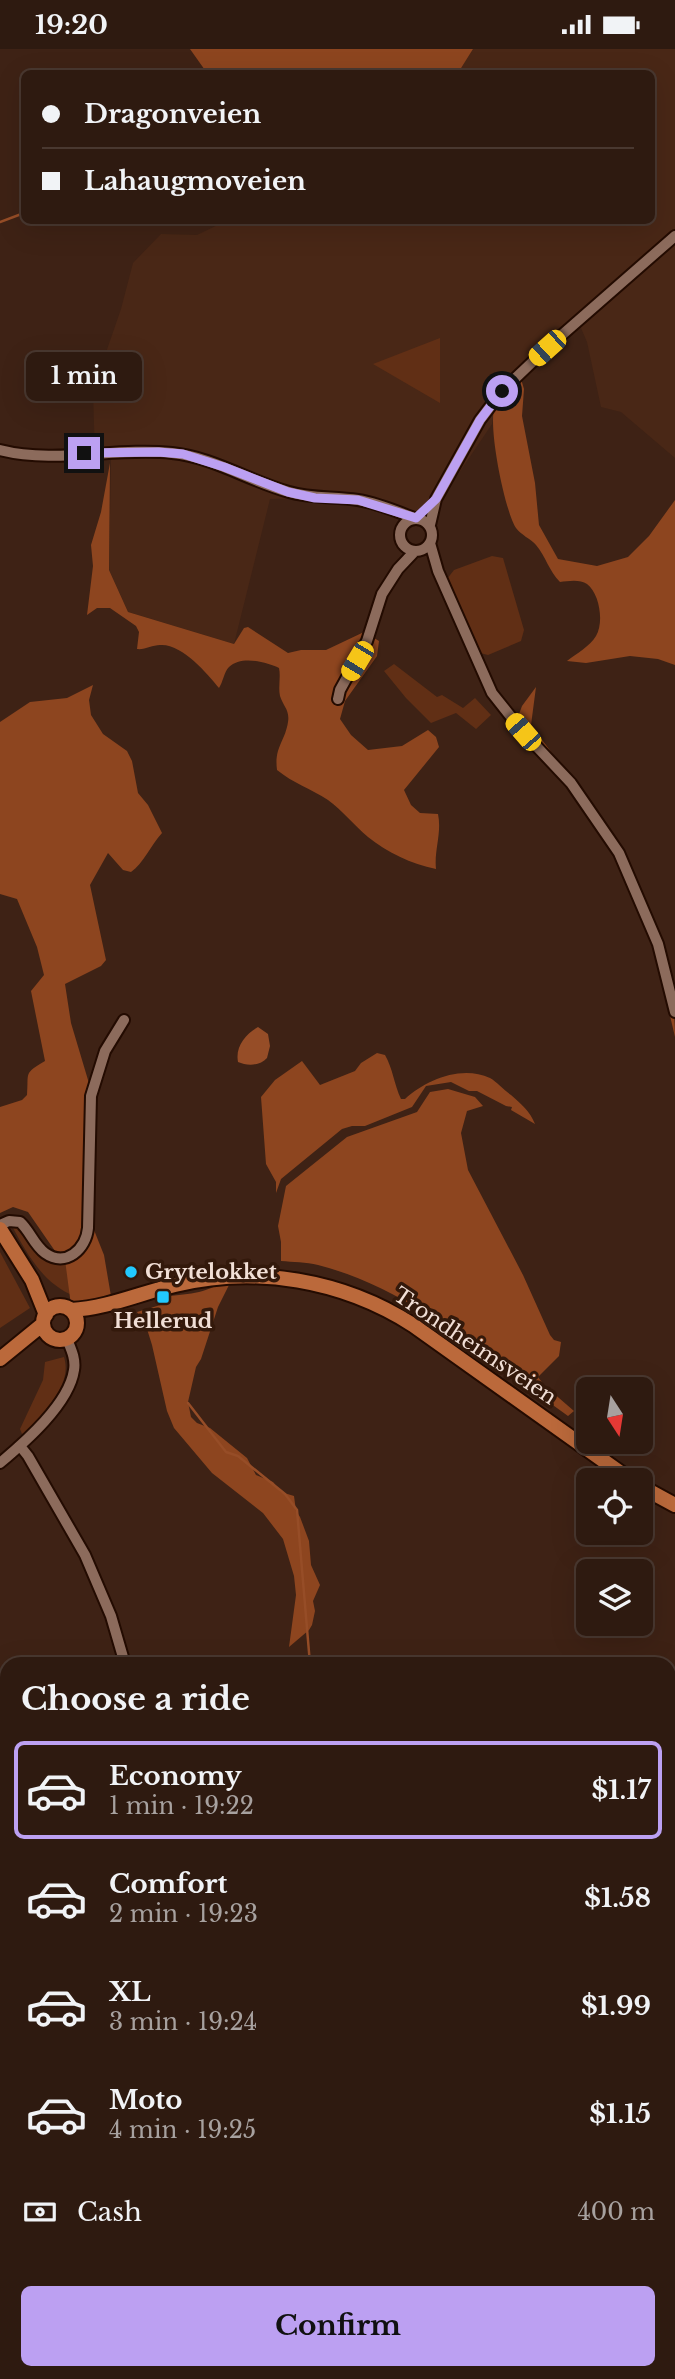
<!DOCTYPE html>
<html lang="en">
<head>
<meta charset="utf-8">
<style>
  body { margin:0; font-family:"Libre Baskerville",serif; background:#3a271e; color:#f1f3f6; height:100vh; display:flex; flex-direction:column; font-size:26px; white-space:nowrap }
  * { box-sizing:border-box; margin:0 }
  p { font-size:23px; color:#a7a19f }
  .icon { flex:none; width:38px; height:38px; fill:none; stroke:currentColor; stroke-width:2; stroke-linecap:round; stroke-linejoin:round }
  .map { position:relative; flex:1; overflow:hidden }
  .side { position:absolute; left:0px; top:1608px; width:676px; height:723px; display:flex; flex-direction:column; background:#2e1a10; border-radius:21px 21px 0 0; box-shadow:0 7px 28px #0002,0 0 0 2px #493830 }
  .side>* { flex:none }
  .hud { position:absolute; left:21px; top:21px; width:634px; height:154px; border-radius:10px; box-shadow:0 7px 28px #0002,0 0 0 2px #493830; display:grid; align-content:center; height:154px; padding:0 21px; background:#2e1a10 }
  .needle { width:46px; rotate:168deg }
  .buttons { position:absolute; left:576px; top:1328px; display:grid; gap:14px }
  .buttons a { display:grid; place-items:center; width:77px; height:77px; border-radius:10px; background:#2e1a10; box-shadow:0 7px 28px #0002,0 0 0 2px #493830; font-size:35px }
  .end { position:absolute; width:32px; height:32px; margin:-16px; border:9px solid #bca0f2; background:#111; box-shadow:0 0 0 4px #111 }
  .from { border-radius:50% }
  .bubble { position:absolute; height:49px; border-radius:10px; background:#2e1a10; box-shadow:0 7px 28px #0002,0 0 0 2px #493830; font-size:23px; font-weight:800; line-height:49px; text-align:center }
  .car { position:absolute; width:21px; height:42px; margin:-21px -10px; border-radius:9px; box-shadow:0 0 5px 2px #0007; background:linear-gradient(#f5c518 24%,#345 0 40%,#f5c518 0 76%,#345 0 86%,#f5c518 0) }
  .hud b { display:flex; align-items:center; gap:24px; height:66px; font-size:26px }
  .hud b+b { border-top:2px solid #493830 }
  .hud i { width:18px; height:18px; background:#f1f3f6 }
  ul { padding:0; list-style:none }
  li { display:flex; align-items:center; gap:21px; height:98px; margin:0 14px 10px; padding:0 7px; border:4px solid transparent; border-radius:10px }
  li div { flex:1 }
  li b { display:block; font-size:26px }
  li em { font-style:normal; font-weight:800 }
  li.on { border-color:#bca0f2 }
  li>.icon { width:63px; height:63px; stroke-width:1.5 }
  h2 { padding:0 21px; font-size:32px; line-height:84px }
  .pay { display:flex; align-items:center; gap:18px; height:77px; padding:0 21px; font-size:26px }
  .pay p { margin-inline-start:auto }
  .action { display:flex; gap:14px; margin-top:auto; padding:14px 21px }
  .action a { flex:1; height:80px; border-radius:10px; background:#bca0f2; color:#111; font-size:28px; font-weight:800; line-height:80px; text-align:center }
  .status { display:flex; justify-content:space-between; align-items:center; height:49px; padding:0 35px; background:#2e1a10; direction:ltr }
  .status svg { height:19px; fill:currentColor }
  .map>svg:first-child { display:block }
  .built { fill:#492716 }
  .green { fill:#612f15 }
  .forest { fill:#8d451f }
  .water { fill:#964d27 }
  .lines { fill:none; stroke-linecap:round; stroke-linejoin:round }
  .stream { stroke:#964d27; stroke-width:2.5 }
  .minor-casing { stroke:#230b01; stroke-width:14 }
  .major-casing { stroke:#230b01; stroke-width:18 }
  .minor { stroke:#8c6b5c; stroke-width:10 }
  .major { stroke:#bb693b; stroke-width:14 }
  .route { stroke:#bca0f2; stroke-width:9 }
  .poi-dot { fill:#22c9fe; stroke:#33190b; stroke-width:2.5 }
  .labels { text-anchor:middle; stroke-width:7; stroke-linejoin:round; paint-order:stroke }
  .poi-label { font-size:21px; font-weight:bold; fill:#f1dfd6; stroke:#33190b; text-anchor:start }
  .street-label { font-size:21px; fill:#f1dfd6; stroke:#33190b }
</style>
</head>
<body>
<div class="status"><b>19:20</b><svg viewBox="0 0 49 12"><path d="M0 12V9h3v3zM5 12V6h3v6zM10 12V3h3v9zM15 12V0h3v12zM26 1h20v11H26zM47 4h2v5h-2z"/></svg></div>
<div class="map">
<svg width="675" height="2330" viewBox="0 0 675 2330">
  <rect width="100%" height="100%" fill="#3e2215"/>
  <path class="built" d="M473,0H675V409L621,363L601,358L587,293L581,279L547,302L495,357L492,375L426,473L375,454L307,449L270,450L234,595L128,563L109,521L111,411L95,410L93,341L121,260L133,214L161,185L197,186L226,172H651V24H458Z"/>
  <path class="green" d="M440,289V354L373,315Z
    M492,507L503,509L524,581L521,592L488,606L480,604L477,599L447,530L454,521Z
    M394,615L437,648L442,646L463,659L475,649L491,666L476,680L456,664L431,674L406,649L384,622Z
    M12,1177H17L39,1203L86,1207L75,1247C44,1236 27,1205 12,1177Z
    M0,1203L30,1259L0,1279Z
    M64,1308C73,1336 44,1361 29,1382L22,1385L20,1380L43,1331L45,1313Z"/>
  <path class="forest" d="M190,0H473L458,24H207Z
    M521,330L524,340L522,367L535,434L539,476L558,510L597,517L628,508L649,487L675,451V616L658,610L630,607L586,614L567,612C576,605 590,597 596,587C604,574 600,545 587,535C580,530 568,532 560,533C549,522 546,508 536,496C531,490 521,486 516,479C505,463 487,375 495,357C499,348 513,338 521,330Z
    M110,414L109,521L128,563L234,595L244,579L248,578L288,604L301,601H326L364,583L379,592L377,607L345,652L340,670L351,686L368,701L402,697L428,681L436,688L439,698L404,741L411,756L420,764L438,765C442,784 434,801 436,820C411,815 387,803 368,788C354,776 343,762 328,751C311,740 293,734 277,721C274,698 285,693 288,673C290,661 283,657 280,647C278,638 281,628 279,619C267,613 241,606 229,618C224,623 223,633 219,639C207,624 181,594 160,596C152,596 145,601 137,600L139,583L136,577L110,559H97L87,566L93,517L91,496L101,463Z
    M93,636L89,651L91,666L103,685L127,702L132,712L138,744L148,756L162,784C151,796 143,815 131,823L123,821L108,804L90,836L106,911L101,917L65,935L71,974L91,1041V1168L94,1181L104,1206L112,1253L72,1264L64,1203L55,1202L28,1163L13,1158L0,1164V1058L22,1051L27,1046C29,1023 23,1025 45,1012L31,942L44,926L37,898L17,850L0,845V673L30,653L67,649Z
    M536,638L531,676C598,765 675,871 675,988L660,924L659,907L650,878L644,861L615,802L574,749L536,692L522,678L515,676L522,657Z
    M377,1004L385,1006C393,1020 394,1035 401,1050H405C426,1031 461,1016 490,1029C497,1033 504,1041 511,1046C521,1055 530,1062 535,1075L511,1061L512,1058L506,1057L477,1042H469L451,1033L426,1037L412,1058L365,1077H352L342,1080L281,1130L276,1144V1133L266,1115L261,1048L275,1031L302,1012L320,1036L355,1022L361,1014Z
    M448,1040L475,1048L483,1057L467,1062L461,1084L468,1121L523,1226L550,1286L554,1291L561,1293L559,1307L538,1328L544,1336L574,1362L568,1367C491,1311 412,1240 318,1216C306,1213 293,1213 281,1212V1193L278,1177L286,1137L347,1088L417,1063L430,1043Z
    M231,1225L232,1230L218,1258L201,1310L196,1318L188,1353L191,1368L197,1374L210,1379L247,1409L256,1426L273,1433L281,1443L294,1447L296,1462L300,1468L309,1492L311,1516L320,1536L313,1552L315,1562L312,1576L309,1581L289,1598L296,1546L294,1527L283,1490L263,1464L212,1424L174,1379L167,1362L152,1296L147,1280L137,1263L167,1254L171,1251L170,1247C195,1244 212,1244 231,1225Z
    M675,1756V1876L669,1896L668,1770Z
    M7,2019V2212L0,2215V2027Z
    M0,2302H7V2324H668L669,2317L675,2320V2330H0Z"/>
  <path class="water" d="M258,978L268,985L270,997L267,1009C260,1017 247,1017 238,1013C235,997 246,985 258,978Z
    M7,2212V2302H0V2215Z"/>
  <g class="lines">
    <path class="stream" d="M0,173L24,164
      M188,1354L226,1403L238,1407L285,1445L297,1461L310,1615"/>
    <g class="minor-casing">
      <path id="minor" d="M0,401C55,415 116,398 172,404C213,408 249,432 289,443C312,450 335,447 358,451C377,454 396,462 414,469
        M400 486a16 16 0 1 1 32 0a16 16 0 1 1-32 0Z
        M430,476L436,450L480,371L502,342L547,299L675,187
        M430,494L438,522L492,644L523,683L571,734L619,804L658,895L675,963
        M338,650L340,641L367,592L382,545L398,520L415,502
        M0,1176L9,1172L20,1173C30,1182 34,1196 45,1204C66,1219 86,1200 88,1179L91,1047L105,1002L124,971
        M20,1397L28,1407L85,1506L111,1567L125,1615
        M0,1414C25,1393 69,1355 74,1321C76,1310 71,1300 67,1290
        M0,1687H7
        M0,2023L7,2015"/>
    </g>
    <g class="major-casing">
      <path id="major" d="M0,1180L32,1231L46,1266
        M43 1274a17 17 0 1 1 34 0a17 17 0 1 1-34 0Z
        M71,1261C108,1259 140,1244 175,1236C256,1216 343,1231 413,1276L632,1432
        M0,1310L43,1275
        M640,1437L675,1456"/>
    </g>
    <use href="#minor" class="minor"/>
    <use href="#major" class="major"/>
  </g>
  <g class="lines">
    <path class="route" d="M84,404L158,403L183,405L224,418L288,443L315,449L358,451L416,469L436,450L480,371L502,342"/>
  </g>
  <g class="poi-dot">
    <circle cx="131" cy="1223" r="7"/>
    <rect x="156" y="1241" width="14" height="14" rx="3.5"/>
  </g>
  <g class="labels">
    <g class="poi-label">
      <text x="145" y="1230">Grytelokket</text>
      <text x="163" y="1279" text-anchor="middle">Hellerud</text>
    </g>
    <g class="street-label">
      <text transform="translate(475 1297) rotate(34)" y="7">Trondheimsveien</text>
    </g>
  </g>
</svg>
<div class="buttons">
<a><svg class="needle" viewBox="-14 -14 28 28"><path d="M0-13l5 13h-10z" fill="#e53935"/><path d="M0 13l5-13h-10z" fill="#a7a19f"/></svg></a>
<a><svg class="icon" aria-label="locate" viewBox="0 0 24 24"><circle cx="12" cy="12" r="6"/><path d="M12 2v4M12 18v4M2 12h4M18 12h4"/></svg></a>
<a><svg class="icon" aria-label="layers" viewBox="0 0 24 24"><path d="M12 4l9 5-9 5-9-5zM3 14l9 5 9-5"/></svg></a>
</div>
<i class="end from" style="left:502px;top:342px"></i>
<i class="end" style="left:84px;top:404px"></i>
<div class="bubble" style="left:26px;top:303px;width:116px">1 min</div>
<i class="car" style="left:547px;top:299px;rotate:228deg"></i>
<i class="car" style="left:357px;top:612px;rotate:211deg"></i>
<i class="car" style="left:523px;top:683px;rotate:319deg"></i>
<div class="hud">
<b><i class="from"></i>Dragonveien</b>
<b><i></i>Lahaugmoveien</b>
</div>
<section class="side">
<h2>Choose a ride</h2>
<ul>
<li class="on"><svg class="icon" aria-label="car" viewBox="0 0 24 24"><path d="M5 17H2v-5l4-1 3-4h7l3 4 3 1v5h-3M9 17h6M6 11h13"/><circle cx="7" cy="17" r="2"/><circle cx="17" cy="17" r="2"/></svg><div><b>Economy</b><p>1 min · 19:22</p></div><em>$1.17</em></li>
<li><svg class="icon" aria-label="car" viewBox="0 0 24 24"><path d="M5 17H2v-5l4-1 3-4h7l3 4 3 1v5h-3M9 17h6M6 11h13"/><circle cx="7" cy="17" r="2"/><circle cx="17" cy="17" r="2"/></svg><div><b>Comfort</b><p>2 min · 19:23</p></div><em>$1.58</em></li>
<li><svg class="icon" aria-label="car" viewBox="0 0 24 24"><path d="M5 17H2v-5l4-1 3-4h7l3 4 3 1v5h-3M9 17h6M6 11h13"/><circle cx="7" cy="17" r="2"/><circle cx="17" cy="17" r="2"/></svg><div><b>XL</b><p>3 min · 19:24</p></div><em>$1.99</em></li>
<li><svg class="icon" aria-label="car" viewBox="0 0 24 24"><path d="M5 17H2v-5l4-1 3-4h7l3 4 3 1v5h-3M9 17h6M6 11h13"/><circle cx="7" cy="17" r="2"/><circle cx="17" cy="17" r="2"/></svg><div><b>Moto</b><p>4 min · 19:25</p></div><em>$1.15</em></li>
</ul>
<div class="pay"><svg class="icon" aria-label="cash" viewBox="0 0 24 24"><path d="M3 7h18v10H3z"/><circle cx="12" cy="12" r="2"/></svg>Cash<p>400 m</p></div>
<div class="action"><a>Confirm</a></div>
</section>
</div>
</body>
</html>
